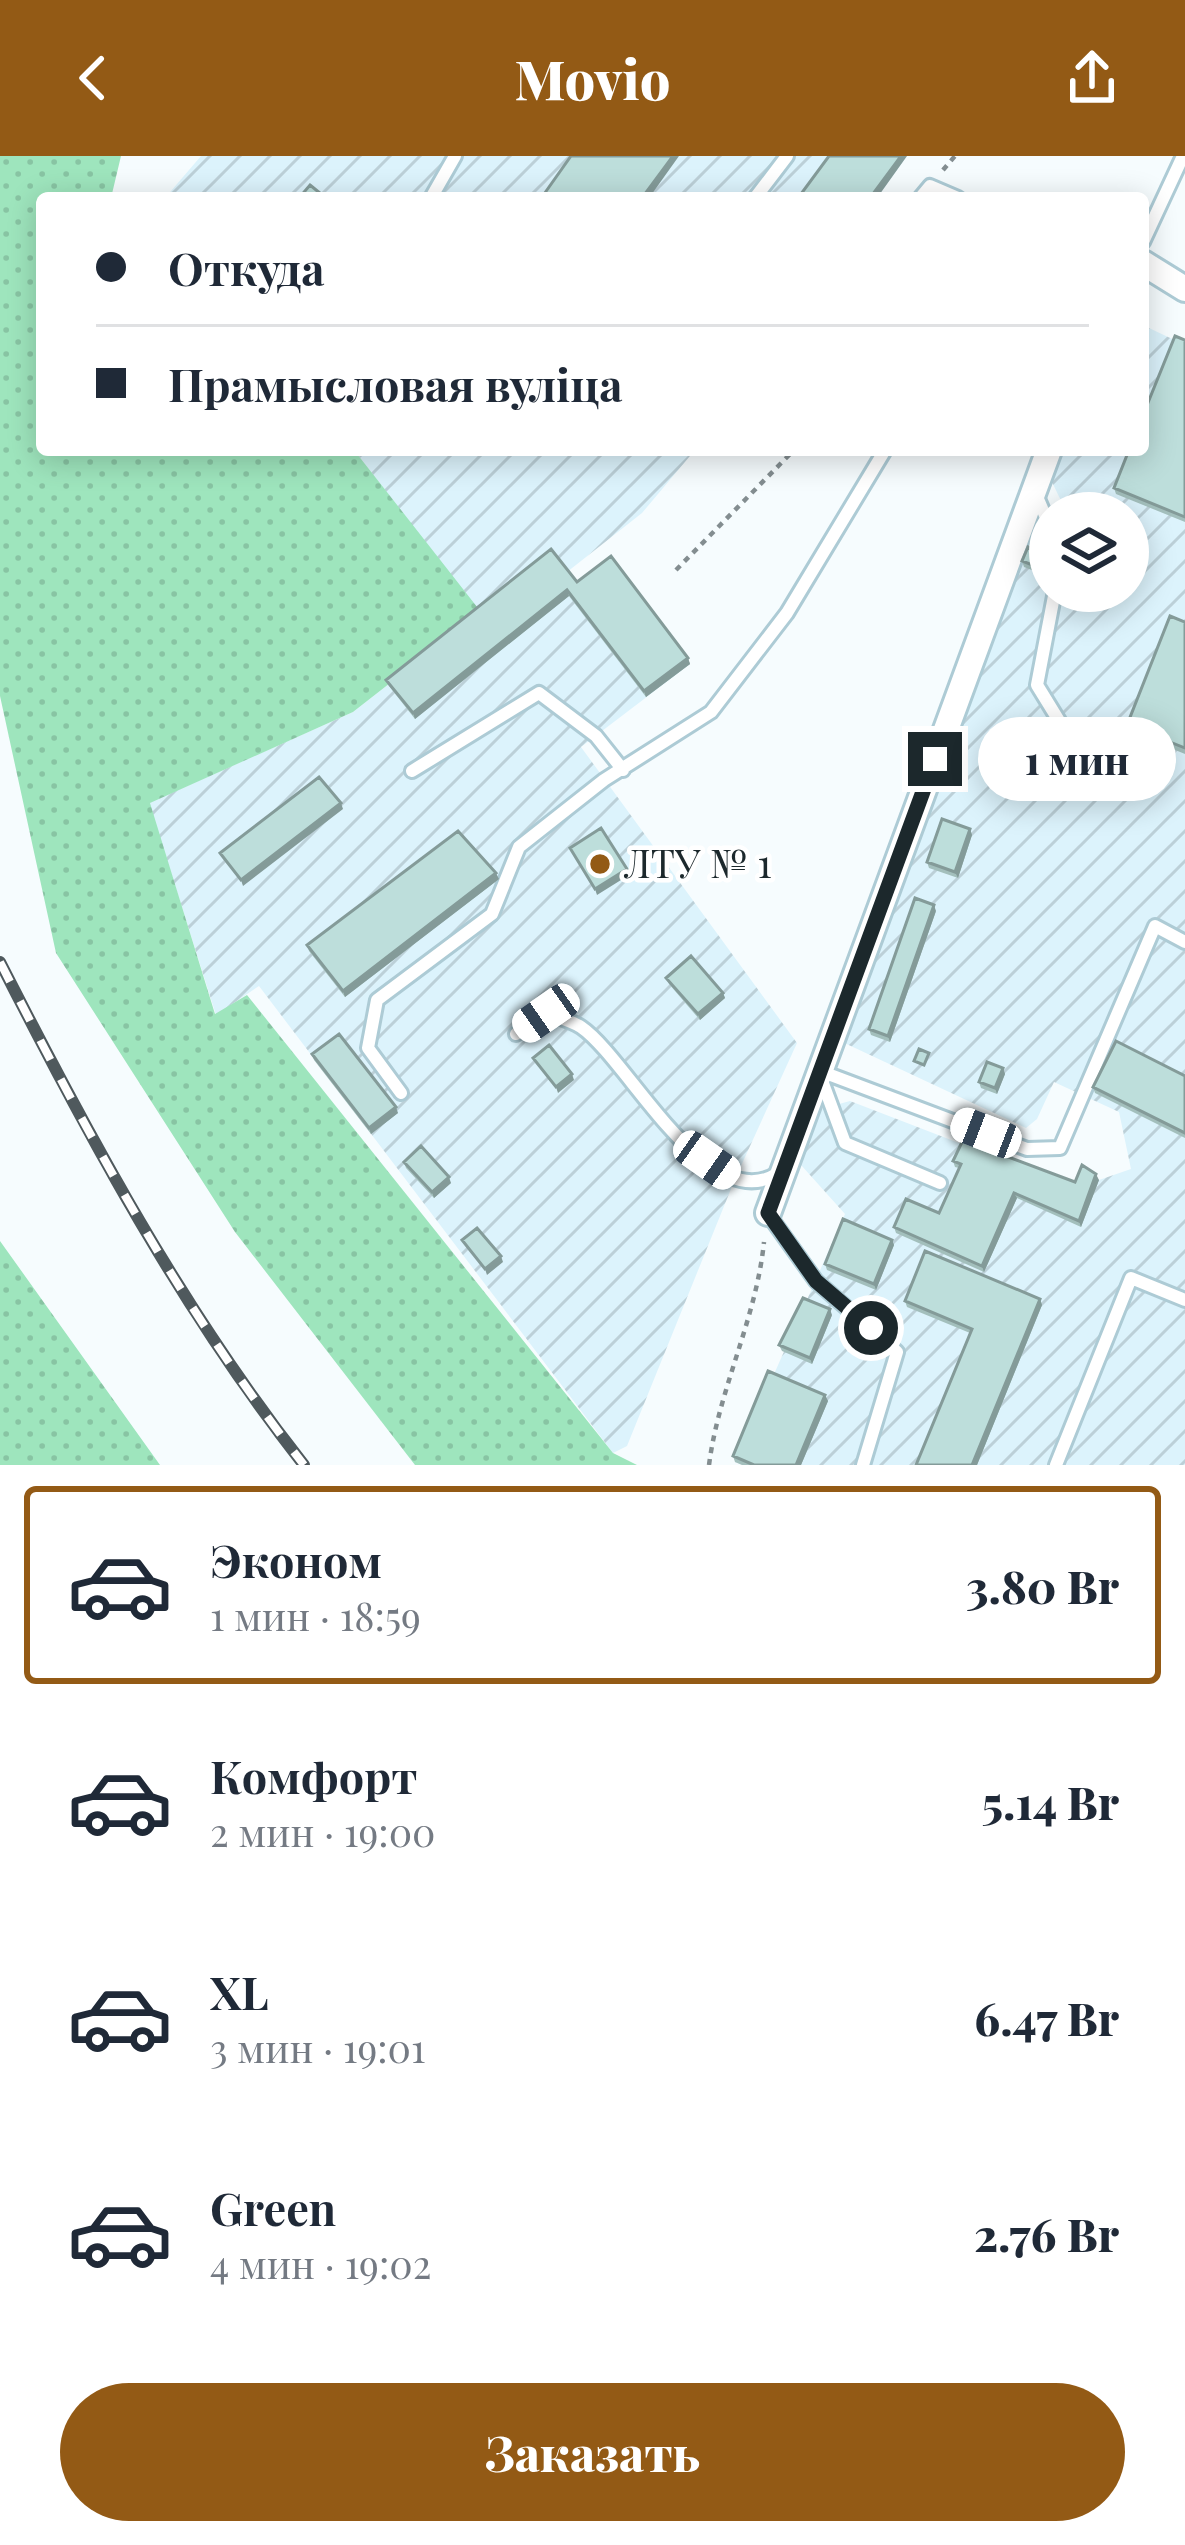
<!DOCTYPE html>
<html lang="ru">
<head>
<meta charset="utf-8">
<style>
  body { margin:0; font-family:"Playfair Display",serif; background:#f6f6f7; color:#1f2937; height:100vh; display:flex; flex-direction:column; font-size:45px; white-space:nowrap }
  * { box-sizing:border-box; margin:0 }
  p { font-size:39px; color:#747a83 }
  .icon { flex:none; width:66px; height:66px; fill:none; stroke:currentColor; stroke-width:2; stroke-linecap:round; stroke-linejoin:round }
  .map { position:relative; height:1309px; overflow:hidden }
  .details { display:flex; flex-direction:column; background:#fff; flex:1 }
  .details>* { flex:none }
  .banner { position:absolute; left:36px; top:36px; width:1113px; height:264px; border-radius:12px; box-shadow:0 6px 30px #0003; display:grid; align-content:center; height:264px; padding:0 60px; background:#fff }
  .fabs { position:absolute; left:1029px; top:336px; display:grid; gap:24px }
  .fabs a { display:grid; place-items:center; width:120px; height:120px; border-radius:50%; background:#fff; box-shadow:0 6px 30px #0003; font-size:60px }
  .end { position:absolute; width:54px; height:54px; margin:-27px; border:15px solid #1c282c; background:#fff; box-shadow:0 0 0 6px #fff }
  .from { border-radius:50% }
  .bubble { position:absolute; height:84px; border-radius:42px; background:#fff; box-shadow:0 6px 30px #0003; font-size:39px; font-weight:800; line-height:84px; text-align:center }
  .car { position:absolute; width:36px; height:72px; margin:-36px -18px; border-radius:15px; box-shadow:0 0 9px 3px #0007; background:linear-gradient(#fff 24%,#345 0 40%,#fff 0 76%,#345 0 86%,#fff 0) }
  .banner b { display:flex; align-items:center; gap:42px; height:114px; font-size:45px }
  .banner b+b { border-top:3px solid #e0e1e3 }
  .banner i { width:30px; height:30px; background:#1f2937 }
  ul { padding:21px 0 0; list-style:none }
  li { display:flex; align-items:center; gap:36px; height:198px; margin:0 24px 18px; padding:0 36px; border:6px solid transparent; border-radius:12px }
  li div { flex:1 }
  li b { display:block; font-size:45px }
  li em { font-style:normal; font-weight:800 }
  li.selected { border-color:#935a15 }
  li>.icon { width:108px; height:108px; stroke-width:1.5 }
  .action { display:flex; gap:24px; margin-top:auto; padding:24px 60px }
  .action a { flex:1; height:138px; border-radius:72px; background:#935a15; color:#fff; font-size:48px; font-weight:800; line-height:138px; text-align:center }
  header { display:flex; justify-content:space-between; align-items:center; height:156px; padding:0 60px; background:#935a15; color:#fff; font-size:54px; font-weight:800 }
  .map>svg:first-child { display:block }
  .industrial { fill:url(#industrial-furrows) }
  .grass { fill:url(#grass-dots) }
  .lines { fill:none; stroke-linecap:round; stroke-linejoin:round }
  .lane-casing { stroke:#adcbd5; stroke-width:18 }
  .street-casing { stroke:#adcbd5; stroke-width:30 }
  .path { stroke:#838d90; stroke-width:4.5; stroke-dasharray:6 6; stroke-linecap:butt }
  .lane { stroke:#fff; stroke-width:12 }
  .street { stroke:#fff; stroke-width:24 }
  .rail-casing { stroke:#4f595d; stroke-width:12 }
  .rail { stroke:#fff; stroke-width:8; stroke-dasharray:22; stroke-linecap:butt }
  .wall { fill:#a3bfbc }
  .shaded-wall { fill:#849b99 }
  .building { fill:#bddedb; stroke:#849b99; stroke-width:3 }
  .route { stroke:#1c282c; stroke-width:15 }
  .poi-dot { fill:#935a15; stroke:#fff; stroke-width:4.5 }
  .labels { text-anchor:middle; stroke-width:9; stroke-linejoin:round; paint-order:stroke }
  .poi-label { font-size:39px; fill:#1c282c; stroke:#fff; text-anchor:start }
</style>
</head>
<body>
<header><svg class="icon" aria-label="back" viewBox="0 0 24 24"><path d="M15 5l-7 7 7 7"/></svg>Movio<svg class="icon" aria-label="share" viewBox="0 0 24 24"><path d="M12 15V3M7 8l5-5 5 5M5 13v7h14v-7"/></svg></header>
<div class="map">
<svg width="1185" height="1309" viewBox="0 0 1185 1309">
  <defs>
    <pattern id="industrial-furrows" width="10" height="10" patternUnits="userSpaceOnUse" patternTransform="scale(3)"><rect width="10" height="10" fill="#dcf3fc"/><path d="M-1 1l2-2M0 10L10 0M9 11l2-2" fill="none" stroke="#bcd0d8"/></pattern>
    <pattern id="grass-dots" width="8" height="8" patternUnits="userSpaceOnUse" patternTransform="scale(3)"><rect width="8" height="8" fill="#9ee5bd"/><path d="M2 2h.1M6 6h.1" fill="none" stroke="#88c4a3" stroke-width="1.8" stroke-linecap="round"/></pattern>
  </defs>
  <rect width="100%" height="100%" fill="#f6fcfe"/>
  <path class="industrial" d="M201,0H907L877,42H165Z
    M1149,172L1185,189V1309H743L735,1306L845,1058L801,1009L817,954L850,945L1076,1032L1084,1015L1099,1024L1131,1013L1119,956L1054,926L1037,963L1026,972L838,884L1028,392L1050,397V435H1128V357H1067L1051,324L1064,294H1143V173Z
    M354,294H695L642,357L567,416L580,431L613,406L690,508L581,591L797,887L735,1023L627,1290L613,1297L259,830L216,859L149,647L353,556L480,457Z"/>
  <path class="grass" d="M0,0H121L111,42H42V294H354L481,456L353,556L150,647L215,858L247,839L613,1297L637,1309H415L235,1076L56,797L0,540Z
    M0,1085L160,1309H0Z"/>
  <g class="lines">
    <g class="lane-casing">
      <path id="lane" d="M431,42L455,0
        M755,42L787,0
        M920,42L930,30L958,42
        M1143,86L1183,0
        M1035,336L1050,371
        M1055,435L1037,529L1096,625
        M412,615L539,537L596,580L623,614
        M516,878L546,857C557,861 572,865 581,871C628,903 706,1061 777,1018
        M820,915L1027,993L1060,992L1155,770L1185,786
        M821,922L845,987L940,1027
        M401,937L368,892L377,844L492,758L519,691L604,624L711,556L787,457L885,294
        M768,1058L816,1125L897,1196L863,1309
        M1056,1309L1131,1122L1185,1144"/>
    </g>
    <g class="street-casing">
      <path id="street" d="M1143,107L1185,133
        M768,1057L1049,294"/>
    </g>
    <path class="path" d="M943,14L955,0
      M676,414L794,294
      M709,1309C719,1232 756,1164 764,1086"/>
    <use href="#lane" class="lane"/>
    <use href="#street" class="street"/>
    <g class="rail-casing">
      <path id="rail" d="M0,806C89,981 182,1154 304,1309"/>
    </g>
    <use href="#rail" class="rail"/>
  </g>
  <path class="wall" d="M1185,184V366L1116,338L1114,332Z
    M1047,404L1042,418L1024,411L1022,405Z
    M577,426L688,502L690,508L646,541L569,440L415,563L389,530L386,524Z
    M1185,466V598L1129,575L1127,569Z
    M970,673L972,679L958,722L929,712L927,706Z
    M499,723L345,841L309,795L307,789Z
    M936,755L890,886L871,879L869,873Z
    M666,822L723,837L725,842L700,864L669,828Z
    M312,898L398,957L371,978L314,904Z
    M1003,912L1005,918L997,938L981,932L979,926Z
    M1185,920V982L1095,937L1093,931Z
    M953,1005L1075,1026L1099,1024L1081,1071L1017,1042L984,1116L896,1077L894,1071L939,1057L959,1012L955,1011Z
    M404,1006L451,1027L434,1042L406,1012Z
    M892,1084L894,1089L876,1134L827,1114L825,1108Z
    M1040,1143L1042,1149L977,1309H916L970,1177L907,1151L905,1145Z
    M832,1159L812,1208L782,1195L779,1189Z
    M825,1239L828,1245L801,1309H742L735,1306L733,1300Z"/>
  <path class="shaded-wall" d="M673,0H679L649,42H642Z
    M901,0H907L877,42H870Z
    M1045,398L1047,404L1042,418L1040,412Z
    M567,434L569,440L415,563L413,557Z
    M688,502L690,508L646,541L644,535Z
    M341,647L343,653L243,730L241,724Z
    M970,673L972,679L958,722L955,716Z
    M627,713L629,719L597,739L595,733Z
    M496,717L499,723L345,841L343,835Z
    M934,749L936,755L890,886L888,880Z
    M723,837L725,842L700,864L698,858Z
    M1003,912L1005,918L997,938L995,932Z
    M572,918L574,924L558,937L556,931Z
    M396,951L398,957L371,978L369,972Z
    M1096,1018L1099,1024L1081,1071L1079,1065Z
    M449,1021L451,1027L434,1042L432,1036Z
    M1014,1037L1017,1042L984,1116L982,1110Z
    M892,1084L894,1089L876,1134L874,1128Z
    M501,1100L503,1106L487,1119L485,1113Z
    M1040,1143L1042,1149L977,1309H972Z
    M830,1153L832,1159L812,1208L810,1202Z
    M825,1239L828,1245L801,1309H796Z"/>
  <path class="building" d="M571,0H673L642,42H543L542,41Z
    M829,0H901L870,42H798Z
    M310,29L326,42H299Z
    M1175,180L1185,184V361L1114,332L1129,294H1143V259Z
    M1028,391L1045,398L1040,412L1022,405Z
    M551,393L577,426L611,400L688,502L644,535L567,434L413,557L386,524Z
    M1170,460L1185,466V592L1127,569Z
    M319,621L341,647L241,724L220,697Z
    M942,663L970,673L955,716L927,706Z
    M601,672L627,713L595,733L570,692Z
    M458,675L496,717L343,835L307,789Z
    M915,742L934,749L888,880L869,873Z
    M691,800L723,837L698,858L666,822Z
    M339,878L396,951L369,972L312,898Z
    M1116,885L1185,920V977L1093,931Z
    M549,889L572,918L556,931L533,902Z
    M919,893L929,897L924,909L914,905Z
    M987,906L1003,912L995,932L979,926Z
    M963,984L1075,1026L1082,1009L1096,1018L1079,1065L1014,1037L982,1110L894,1071L906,1043L939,1057L961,1008L953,1005Z
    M421,990L449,1021L432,1036L404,1006Z
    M843,1063L892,1084L874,1128L825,1108Z
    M477,1072L501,1100L485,1113L462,1084Z
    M925,1095L1040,1143L972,1309H916L972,1173L905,1145Z
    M803,1142L830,1153L810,1202L779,1189Z
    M768,1215L825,1239L796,1309H754L733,1300Z"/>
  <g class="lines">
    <path class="route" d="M871,1172L816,1125L768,1057L935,603"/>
  </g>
  <circle class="poi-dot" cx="600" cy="708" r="12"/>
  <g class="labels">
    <g class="poi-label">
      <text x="624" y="722">ЛТУ № 1</text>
    </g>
  </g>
</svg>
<div class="fabs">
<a><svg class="icon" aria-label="layers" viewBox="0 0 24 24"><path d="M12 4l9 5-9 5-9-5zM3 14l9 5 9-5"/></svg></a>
</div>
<i class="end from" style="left:871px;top:1172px"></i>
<i class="end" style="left:935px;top:603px"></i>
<div class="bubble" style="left:978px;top:561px;width:198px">1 мин</div>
<i class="car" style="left:546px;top:857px;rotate:235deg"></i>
<i class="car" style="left:986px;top:977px;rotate:291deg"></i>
<i class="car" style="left:707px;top:1004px;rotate:125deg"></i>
<div class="banner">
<b><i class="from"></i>Откуда</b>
<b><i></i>Прамысловая вуліца</b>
</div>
</div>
<section class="details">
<ul>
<li class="selected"><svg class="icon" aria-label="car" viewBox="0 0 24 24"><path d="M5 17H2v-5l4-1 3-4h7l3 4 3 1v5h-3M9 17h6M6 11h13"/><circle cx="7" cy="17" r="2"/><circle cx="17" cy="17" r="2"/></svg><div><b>Эконом</b><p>1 мин · 18:59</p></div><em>3.80 Br</em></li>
<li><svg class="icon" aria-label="car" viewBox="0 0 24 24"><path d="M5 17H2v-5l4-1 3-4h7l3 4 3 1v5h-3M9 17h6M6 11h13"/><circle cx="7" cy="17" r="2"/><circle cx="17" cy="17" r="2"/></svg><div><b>Комфорт</b><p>2 мин · 19:00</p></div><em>5.14 Br</em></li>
<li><svg class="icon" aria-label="car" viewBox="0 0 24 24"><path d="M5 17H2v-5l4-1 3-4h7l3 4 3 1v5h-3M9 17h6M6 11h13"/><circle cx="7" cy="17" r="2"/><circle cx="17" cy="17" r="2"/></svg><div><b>XL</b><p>3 мин · 19:01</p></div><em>6.47 Br</em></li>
<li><svg class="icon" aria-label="car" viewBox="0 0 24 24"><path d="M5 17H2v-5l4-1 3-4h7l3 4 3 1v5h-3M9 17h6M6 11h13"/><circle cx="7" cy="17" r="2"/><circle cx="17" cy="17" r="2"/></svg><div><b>Green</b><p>4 мин · 19:02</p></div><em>2.76 Br</em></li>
</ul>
<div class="action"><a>Заказать</a></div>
</section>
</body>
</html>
